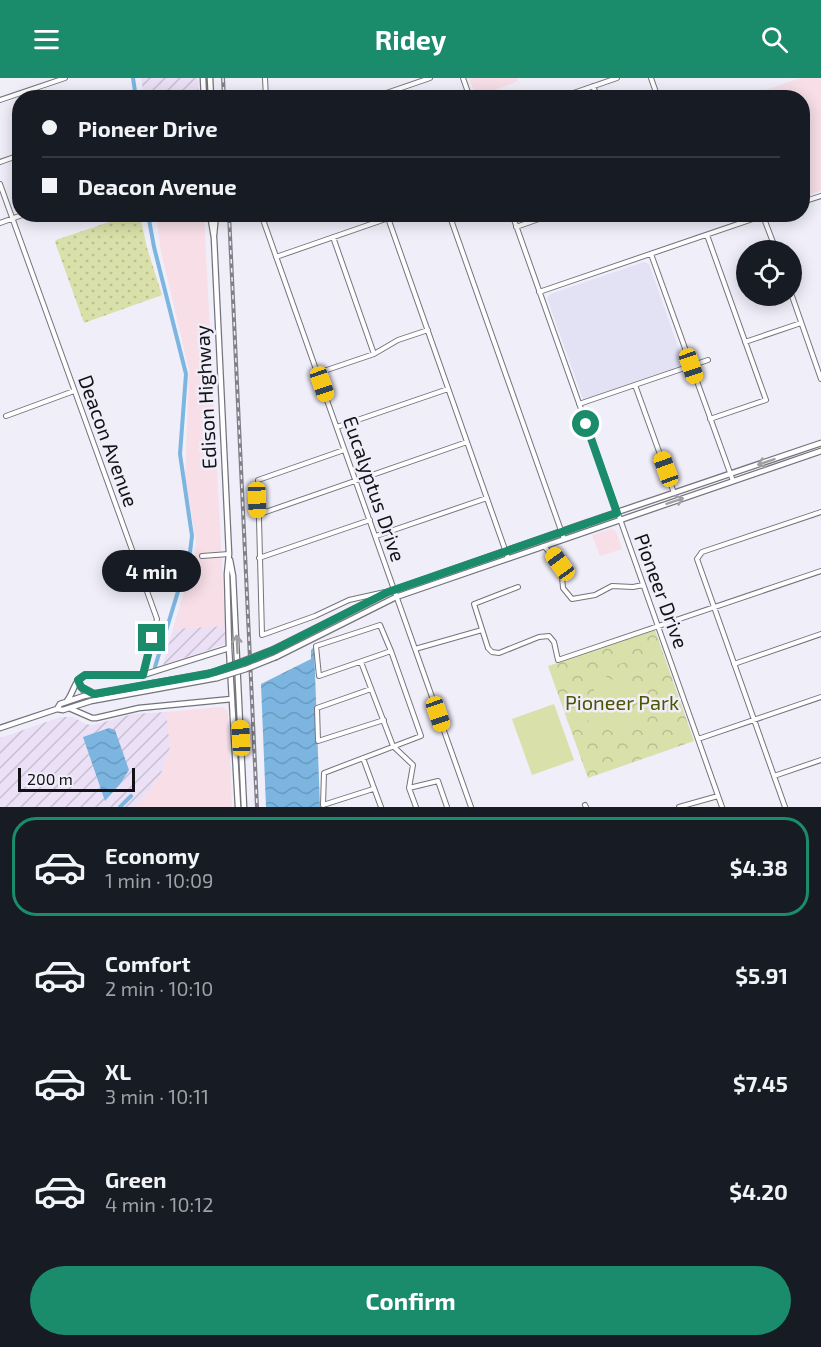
<!DOCTYPE html>
<html lang="en">
<head>
<meta charset="utf-8">
<style>
  body { margin:0; font-family:"Exo 2",sans-serif; background:#242831; color:#f1f3f6; height:100vh; display:flex; flex-direction:column; font-size:22px; white-space:nowrap }
  * { box-sizing:border-box; margin:0 }
  p { font-size:20px; color:#9ea1a6 }
  .icon { flex:none; width:33px; height:33px; fill:none; stroke:currentColor; stroke-width:2; stroke-linecap:round; stroke-linejoin:round }
  .map { position:relative; height:729px; overflow:hidden }
  .side { display:flex; flex-direction:column; background:#171b24; flex:1 }
  .side>* { flex:none }
  .guide { position:absolute; left:12px; top:12px; width:798px; height:132px; border-radius:24px; box-shadow:0 3px 15px #0003; display:grid; align-content:center; height:132px; padding:0 30px; background:#171b24 }
  .buttons { position:absolute; left:736px; top:162px; display:grid; gap:12px }
  .buttons a { display:grid; place-items:center; width:66px; height:66px; border-radius:50%; background:#171b24; box-shadow:0 3px 15px #0003; font-size:30px }
  .scale { position:absolute; left:18px; bottom:15px; width:117px; box-sizing:border-box; padding-left:6px; border:3px solid #121216; border-top:0; font-size:16px; line-height:21px; white-space:nowrap; color:#121216; -webkit-text-stroke:4px #efeef9; paint-order:stroke }
  .end { position:absolute; width:27px; height:27px; margin:-14px; border:8px solid #1a8b6b; background:#fff; box-shadow:0 0 0 3px #fff }
  .from { border-radius:50% }
  .bubble { position:absolute; height:42px; border-radius:21px; background:#171b24; box-shadow:0 3px 15px #0003; font-size:20px; font-weight:700; line-height:42px; text-align:center }
  .car { position:absolute; width:18px; height:36px; margin:-18px -9px; border-radius:8px; box-shadow:0 0 4px 2px #0007; background:linear-gradient(#f5c518 24%,#345 0 40%,#f5c518 0 76%,#345 0 86%,#f5c518 0) }
  .guide b { display:flex; align-items:center; gap:21px; height:57px; font-size:22px }
  .guide b+b { border-top:2px solid #363941 }
  .guide i { width:15px; height:15px; background:#f1f3f6 }
  ul { padding:10px 0 0; list-style:none }
  li { display:flex; align-items:center; gap:18px; height:99px; margin:0 12px 9px; padding:0 18px; border:3px solid transparent; border-radius:24px }
  li div { flex:1 }
  li b { display:block; font-size:22px }
  li em { font-style:normal; font-weight:700 }
  li.current { border-color:#1a8b6b }
  li>.icon { width:54px; height:54px; stroke-width:1.5 }
  .button { display:flex; gap:12px; margin-top:auto; padding:12px 30px }
  .button a { flex:1; height:69px; border-radius:36px; background:#1a8b6b; color:#fff; font-size:24px; font-weight:700; line-height:69px; text-align:center }
  header { display:flex; justify-content:space-between; align-items:center; height:78px; padding:0 30px; background:#1a8b6b; color:#fff; font-size:27px; font-weight:700 }
  .map>svg:first-child { display:block }
  .commercial { fill:#f7dee7 }
  .industrial { fill:url(#industrial-furrows) }
  .built { fill:#e3e2f4 }
  .grass { fill:url(#grass-dots) }
  .forest { fill:url(#forest-crowns) }
  .pitch { fill:#dae0a9 }
  .water { fill:url(#water-waves) }
  .lines { fill:none; stroke-linecap:round; stroke-linejoin:round }
  .canal { stroke:#7bb5e0; stroke-width:4 }
  .minor-casing { stroke:#75747e; stroke-width:6 }
  .major-casing { stroke:#75747e; stroke-width:7 }
  .minor { stroke:#fff; stroke-width:4 }
  .major { stroke:#fff; stroke-width:4.5 }
  .rail-casing { stroke:#818088; stroke-width:4 }
  .rail { stroke:#efeef9; stroke-width:1.5; stroke-dasharray:4.5; stroke-linecap:butt }
  .major-bridge-casing { stroke:#75747e; stroke-width:7; stroke-linecap:butt }
  .major-bridge { stroke:#fff; stroke-width:4.5 }
  .oneway { stroke:#a0a0a2 }
  .route { stroke:#1a8b6b; stroke-width:8 }
  .labels { text-anchor:middle; stroke-width:5; stroke-linejoin:round; paint-order:stroke }
  .street-label { font-size:20px; fill:#121216; stroke:#efeef9 }
  .park-label { font-size:20px; fill:#505302; stroke:#efeef9 }
</style>
</head>
<body>
<header><svg class="icon" aria-label="menu" viewBox="0 0 24 24"><path d="M4 6h16M4 12h16M4 18h16"/></svg>Ridey<svg class="icon" aria-label="search" viewBox="0 0 24 24"><circle cx="10" cy="10" r="6"/><path d="M15 15l6 6"/></svg></header>
<div class="map">
<svg width="821" height="729" viewBox="0 0 821 729">
  <defs>
    <pattern id="industrial-furrows" width="10" height="10" patternUnits="userSpaceOnUse" patternTransform="scale(1.5)"><rect width="10" height="10" fill="#ebe0f5"/><path d="M-1 1l2-2M0 10L10 0M9 11l2-2" fill="none" stroke="#c8bfd1"/></pattern>
    <pattern id="grass-dots" width="8" height="8" patternUnits="userSpaceOnUse" patternTransform="scale(1.5)"><rect width="8" height="8" fill="#dae0a9"/><path d="M2 2h.1M6 6h.1" fill="none" stroke="#babf91" stroke-width="1.8" stroke-linecap="round"/></pattern>
    <pattern id="forest-crowns" width="20" height="18" patternUnits="userSpaceOnUse" patternTransform="scale(1.5)"><rect width="20" height="18" fill="#dae0a9"/><path d="M2 6a3 3 0 1 1 6 0M12 15a3 3 0 1 1 6 0" fill="none" stroke="#babf91"/></pattern>
    <pattern id="water-waves" width="16" height="10" patternUnits="userSpaceOnUse" patternTransform="scale(1.5)"><rect width="16" height="10" fill="#7bb5e0"/><path d="M0 5q4-4 8 0t8 0" fill="none" stroke="#699bbf"/></pattern>
  </defs>
  <rect width="100%" height="100%" fill="#efeef9"/>
  <path class="commercial" d="M469,0H517L518,3L476,19Z
    M801,0H821V112L803,119L802,20L744,19Z
    M156,137H204L225,548L173,551L195,477L196,462L185,402L189,292L161,173Z
    M611,451L616,453L622,471L600,478L592,457Z
    M222,629L228,633L232,729H137L160,698L170,669L166,634Z"/>
  <path class="industrial" d="M141,0H198L199,19H144Z
    M225,548L226,566L163,587L173,551Z
    M166,634L170,669L160,698L137,729H0V660L61,639H73L86,646L93,647L133,636Z"/>
  <path class="built" d="M644,184L649,186L685,289L584,324L547,220L550,216Z"/>
  <path class="grass" d="M130,137H140L147,170L162,217L84,245L55,164L56,162Z"/>
  <path class="forest" d="M655,552L694,663L588,700L548,588Z"/>
  <path class="pitch" d="M625,573L629,583L607,590L603,580Z
    M601,596C637,614 639,622 624,659L587,642L584,635Z
    M554,626L574,682L532,697L512,641Z"/>
  <path class="water" d="M314,569L320,729H266L261,606L311,581V572Z
    M109,650L115,652L129,692L120,706L105,723L83,659Z"/>
  <g class="lines">
    <path class="canal" d="M133,0L136,20
      M148,136L154,169L186,296L180,376L192,458L190,474L155,589
      M120,729L131,718"/>
    <g class="minor-casing">
      <path id="minor" d="M265,0L266,20
        M463,0L470,20
        M651,0L658,20
        M593,8L598,20
        M372,20L430,0
        M559,20L617,0
        M0,22L65,0
        M0,84L20,77
        M0,106L157,541L143,597
        M802,124L821,118
        M261,136L471,729
        M449,136L564,461
        M512,136L722,729
        M763,138L776,172
        M388,140L508,480
        M0,145L25,136
        M516,149L553,136
        M707,157L766,322L710,341
        M333,159L374,276
        M651,176L733,403
        M276,179L400,136
        M539,214L767,136
        M792,218L821,301
        M745,264L801,245
        M318,295L374,276L398,262L428,252
        M635,307L674,415
        M579,326L708,282
        M6,338L74,313
        M337,349L448,311
        M344,372L258,402L262,557L315,538L349,522L385,514
        M257,437L467,364
        M376,458L487,420
        M544,468L561,488L563,510L572,521L595,517L612,508L633,509L643,507
        M202,478L229,476
        M259,480L370,442
        M518,509L474,526L488,570L492,574L499,575L539,559L549,558L554,564L558,582L821,493
        M415,571L482,552
        M361,584L393,668L413,687L409,710L416,729
        M734,586L821,556
        M371,611L317,630L318,663L384,642
        M698,661L821,619
        M363,680L381,729
        M774,698L821,682
        M409,710L438,703L447,729
        M373,711L323,727L324,695L421,658L391,573L380,547L316,568L319,598L391,573
        M585,727L586,729
        M679,729L718,718
        M785,729L697,481L702,474L821,434"/>
    </g>
    <g class="major-casing">
      <path id="major" d="M203,0L204,20
        M210,0L211,20
        M210,136L214,160L229,476L227,496L229,570L238,729
        M214,157L216,136
        M230,482L233,498L244,729
        M274,571L388,514L582,446L821,365
        M276,579L396,519L821,373
        M78,602L83,612L92,615
        M67,623C74,614 74,602 85,597H143L229,570
        M69,630L92,640H96L139,630L232,621
        M57,631L60,626L84,618L214,594
        M0,650L57,631L63,632L91,623L217,600"/>
    </g>
    <use href="#minor" class="minor"/>
    <use href="#major" class="major"/>
    <g class="rail-casing">
      <path id="rail" d="M223,0L224,20
        M229,136L257,729"/>
    </g>
    <use href="#rail" class="rail"/>
    <g class="major-bridge-casing">
      <path id="major-bridge" d="M214,594L274,571
        M217,600L246,591L276,579"/>
    </g>
    <use href="#major-bridge" class="major-bridge"/>
  </g>
  <defs><path id="oneway-shaft" d="M-6 0H5M1.5-3L5.5 0L1.5 3" fill="none" stroke-width="1.6" stroke-linecap="round" stroke-linejoin="round" transform="scale(1.5)"/></defs>
  <g class="oneway">
    <use href="#oneway-shaft" transform="translate(766 384) rotate(161)"/>
    <use href="#oneway-shaft" transform="translate(675 423) rotate(-19)"/>
    <use href="#oneway-shaft" transform="translate(237 566) rotate(-93)"/>
  </g>
  <g class="lines">
    <path class="route" d="M152,560L143,597H85L78,602L81,609L94,616L208,596L244,584L274,572L388,514L617,435L586,346"/>
  </g>
  <g class="labels">
    <g class="street-label">
      <text transform="translate(206 319) rotate(-93)" y="7">Edison Highway</text>
      <text transform="translate(108 363) rotate(70)" y="7">Deacon Avenue</text>
      <text transform="translate(374 411) rotate(71)" y="7">Eucalyptus Drive</text>
      <text transform="translate(661 513) rotate(70)" y="7">Pioneer Drive</text>
    </g>
    <g class="park-label">
      <text x="622" y="632">Pioneer Park</text>
    </g>
  </g>
</svg>
<div class="buttons">
<a><svg class="icon" aria-label="locate" viewBox="0 0 24 24"><circle cx="12" cy="12" r="6"/><path d="M12 2v4M12 18v4M2 12h4M18 12h4"/></svg></a>
</div>
<div class="scale">200 m</div>
<i class="end from" style="left:586px;top:346px"></i>
<i class="end" style="left:152px;top:560px"></i>
<div class="bubble" style="left:102px;top:472px;width:99px">4 min</div>
<i class="car" style="left:691px;top:288px;rotate:161deg"></i>
<i class="car" style="left:322px;top:306px;rotate:161deg"></i>
<i class="car" style="left:666px;top:391px;rotate:340deg"></i>
<i class="car" style="left:257px;top:422px;rotate:178deg"></i>
<i class="car" style="left:560px;top:486px;rotate:324deg"></i>
<i class="car" style="left:438px;top:636px;rotate:161deg"></i>
<i class="car" style="left:241px;top:660px;rotate:357deg"></i>
<div class="guide">
<b><i class="from"></i>Pioneer Drive</b>
<b><i></i>Deacon Avenue</b>
</div>
</div>
<section class="side">
<ul>
<li class="current"><svg class="icon" aria-label="car" viewBox="0 0 24 24"><path d="M5 17H2v-5l4-1 3-4h7l3 4 3 1v5h-3M9 17h6M6 11h13"/><circle cx="7" cy="17" r="2"/><circle cx="17" cy="17" r="2"/></svg><div><b>Economy</b><p>1 min · 10:09</p></div><em>$4.38</em></li>
<li><svg class="icon" aria-label="car" viewBox="0 0 24 24"><path d="M5 17H2v-5l4-1 3-4h7l3 4 3 1v5h-3M9 17h6M6 11h13"/><circle cx="7" cy="17" r="2"/><circle cx="17" cy="17" r="2"/></svg><div><b>Comfort</b><p>2 min · 10:10</p></div><em>$5.91</em></li>
<li><svg class="icon" aria-label="car" viewBox="0 0 24 24"><path d="M5 17H2v-5l4-1 3-4h7l3 4 3 1v5h-3M9 17h6M6 11h13"/><circle cx="7" cy="17" r="2"/><circle cx="17" cy="17" r="2"/></svg><div><b>XL</b><p>3 min · 10:11</p></div><em>$7.45</em></li>
<li><svg class="icon" aria-label="car" viewBox="0 0 24 24"><path d="M5 17H2v-5l4-1 3-4h7l3 4 3 1v5h-3M9 17h6M6 11h13"/><circle cx="7" cy="17" r="2"/><circle cx="17" cy="17" r="2"/></svg><div><b>Green</b><p>4 min · 10:12</p></div><em>$4.20</em></li>
</ul>
<div class="button"><a>Confirm</a></div>
</section>
</body>
</html>
